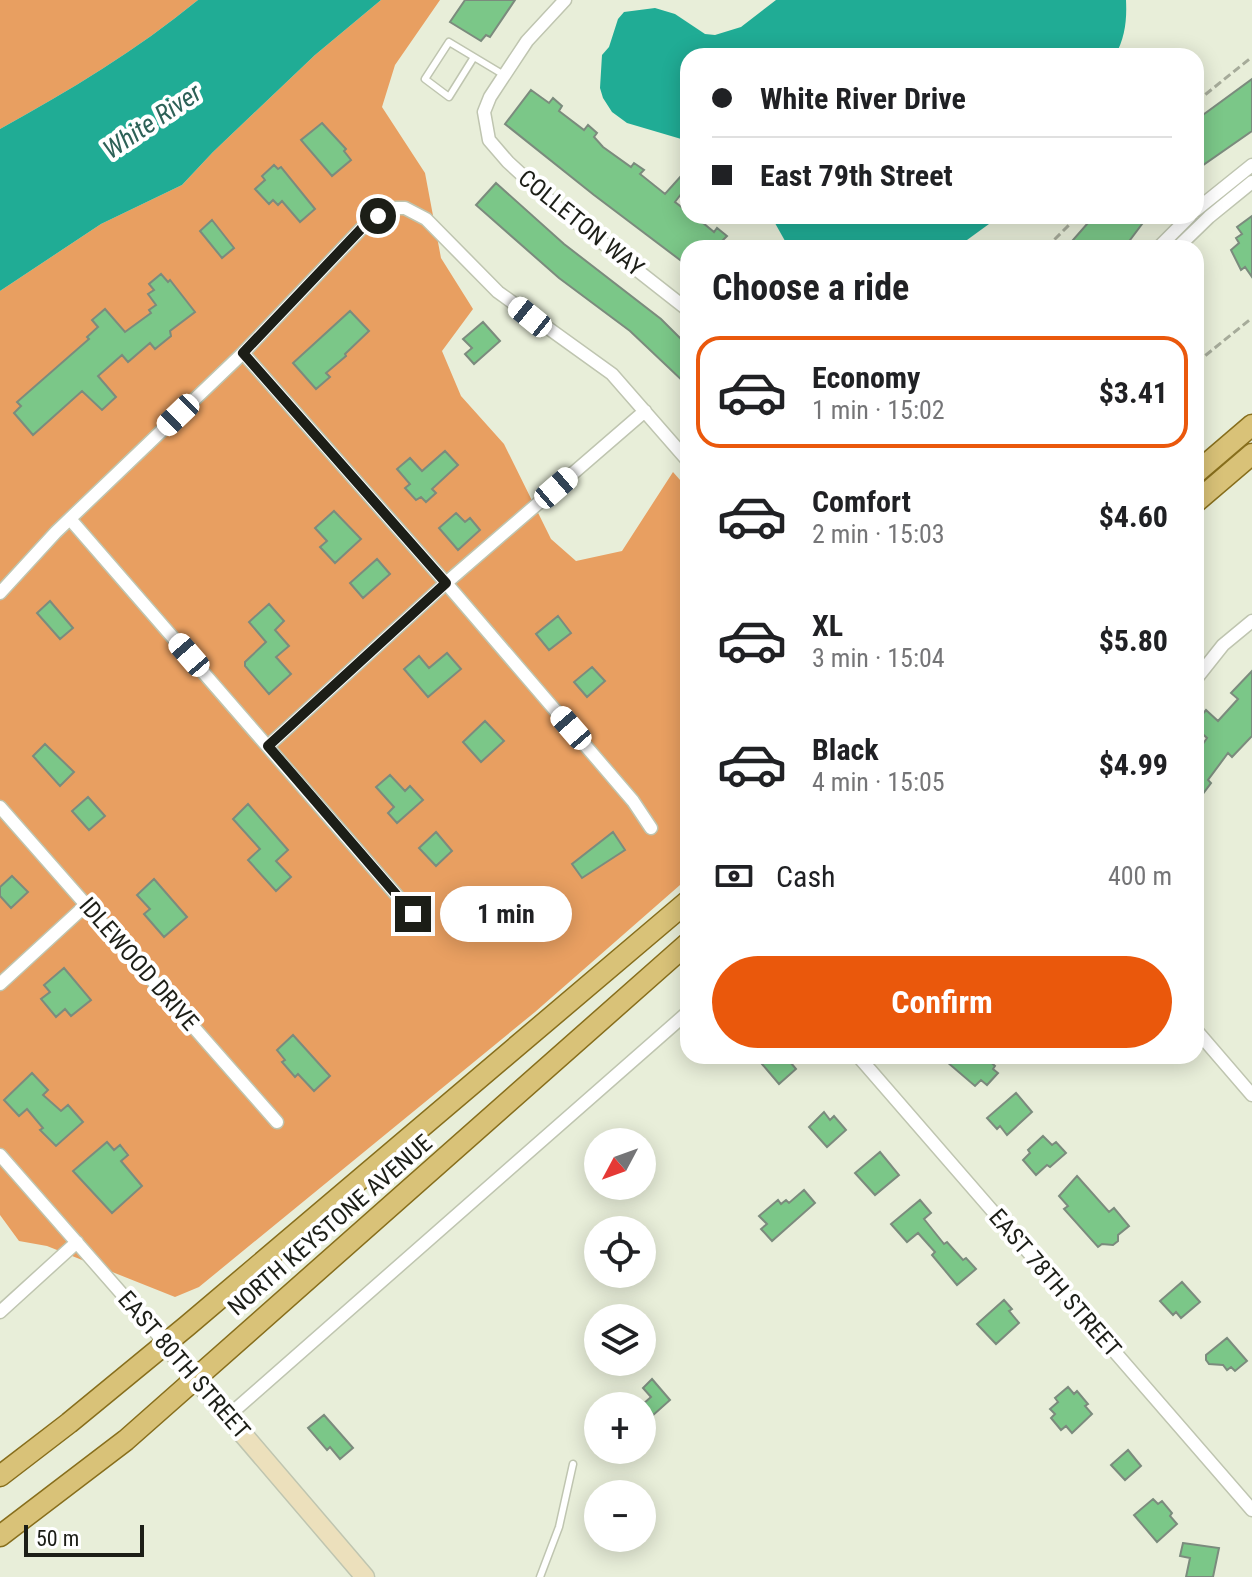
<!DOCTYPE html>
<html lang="en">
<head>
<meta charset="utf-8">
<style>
  body { margin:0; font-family:"Roboto Condensed",sans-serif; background:#f6f6f6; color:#202124; height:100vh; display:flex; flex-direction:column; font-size:30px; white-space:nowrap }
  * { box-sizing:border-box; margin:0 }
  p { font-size:26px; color:#757577 }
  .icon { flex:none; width:44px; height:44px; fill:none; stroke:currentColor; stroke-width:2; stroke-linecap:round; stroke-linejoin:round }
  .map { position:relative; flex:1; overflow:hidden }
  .side { position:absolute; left:680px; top:240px; width:524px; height:824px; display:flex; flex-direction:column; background:#fff; border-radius:24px; box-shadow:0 4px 20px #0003 }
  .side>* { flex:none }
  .hud { position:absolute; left:680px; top:48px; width:524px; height:176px; border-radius:24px; box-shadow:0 4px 20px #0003; display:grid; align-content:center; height:176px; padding:0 32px; background:#fff }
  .needle { width:52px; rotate:229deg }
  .fabs { position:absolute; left:584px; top:1128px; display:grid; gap:16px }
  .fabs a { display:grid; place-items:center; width:72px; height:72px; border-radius:50%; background:#fff; box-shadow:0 4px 20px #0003; font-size:40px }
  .scale { position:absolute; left:24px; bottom:20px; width:120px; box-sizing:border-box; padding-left:8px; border:4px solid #1c1e17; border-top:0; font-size:22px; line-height:28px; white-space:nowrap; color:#1c1e17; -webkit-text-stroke:6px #fff; paint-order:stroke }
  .end { position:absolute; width:36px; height:36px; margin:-18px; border:10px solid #1c1e17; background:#fff; box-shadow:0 0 0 4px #fff }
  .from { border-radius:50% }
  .bubble { position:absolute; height:56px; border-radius:28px; background:#fff; box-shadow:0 4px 20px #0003; font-size:26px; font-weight:700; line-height:56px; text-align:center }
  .car { position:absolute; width:24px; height:48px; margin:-24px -12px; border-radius:10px; box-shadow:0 0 6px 2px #0007; background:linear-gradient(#fff 24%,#345 0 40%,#fff 0 76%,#345 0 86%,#fff 0) }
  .hud b { display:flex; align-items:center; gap:28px; height:76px; font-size:30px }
  .hud b+b { border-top:2px solid #e0e0e0 }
  .hud i { width:20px; height:20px; background:#202124 }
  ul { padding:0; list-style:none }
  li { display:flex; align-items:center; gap:24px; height:112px; margin:0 16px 12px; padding:0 16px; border:4px solid transparent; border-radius:24px }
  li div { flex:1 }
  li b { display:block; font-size:30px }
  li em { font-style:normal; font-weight:700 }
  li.on { border-color:#ea580c }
  li>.icon { width:72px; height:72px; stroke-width:1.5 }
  h2 { padding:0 32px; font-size:36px; line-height:96px }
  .pay { display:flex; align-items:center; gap:20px; height:88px; padding:0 32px; font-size:30px }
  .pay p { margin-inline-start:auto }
  .action { display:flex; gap:16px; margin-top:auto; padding:16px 32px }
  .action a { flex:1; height:92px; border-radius:48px; background:#ea580c; color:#fff; font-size:32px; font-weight:700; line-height:92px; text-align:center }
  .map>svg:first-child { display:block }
  .forest { fill:#e89f61 }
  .water { fill:#20ac95 }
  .building { fill:#7bc788; stroke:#7b8b7d; stroke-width:2 }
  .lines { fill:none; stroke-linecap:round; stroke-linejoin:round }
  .lane-casing { stroke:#bfc5b0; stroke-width:9 }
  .street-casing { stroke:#bfc5b0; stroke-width:15 }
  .secondary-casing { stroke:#bfc5b0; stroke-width:21 }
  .primary-casing { stroke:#876e1c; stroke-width:23 }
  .path { stroke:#a6ab9a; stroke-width:3; stroke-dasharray:8 4; stroke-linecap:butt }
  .lane { stroke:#fff; stroke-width:6 }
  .street { stroke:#fff; stroke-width:12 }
  .secondary { stroke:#ece0bc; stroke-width:18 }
  .primary { stroke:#d9c278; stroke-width:20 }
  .route { stroke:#1c1e17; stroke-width:10 }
  .labels { text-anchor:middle; stroke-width:8; stroke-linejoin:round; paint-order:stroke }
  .street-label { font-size:24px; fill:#1c1e17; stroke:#fff }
  .water-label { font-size:26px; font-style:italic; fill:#2d6157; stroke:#fff }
</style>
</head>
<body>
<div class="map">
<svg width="1252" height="1577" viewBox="0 0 1252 1577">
  <rect width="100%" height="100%" fill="#e8eed9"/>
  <path class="forest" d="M0,0H198C137,50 69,91 0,129Z
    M381,0H440L395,65L382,107L425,173L441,258L473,309L442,351L461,396L504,444L551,539L576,561L622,551L673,472L688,489V878L535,1012L199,1287L175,1297L47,1246L19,1241L0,1215V291L101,224L182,185L213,152L315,55Z"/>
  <path class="water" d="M198,0H381L315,55L213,152L182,185L101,224L0,291V129C69,91 137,50 198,0Z
    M776,0H1126C1127,21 1125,38 1115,56H688V141L627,123L612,112L603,98L600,88L602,55L609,47L618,19L624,12L655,8L675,14L705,34L715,35L741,27Z
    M771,216H1000L956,248H789Z"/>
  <path class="building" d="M465,0H515L490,37L486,35L481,41L450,22Z
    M1252,79V131L1196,170V120Z
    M531,90L549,103L553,98L562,106L559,111L584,130L588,125L597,133L594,137L603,147L631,167L634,163L644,170L640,174L665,194L682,175L688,180V185L675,202L688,212V216L697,218L714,232L717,228L727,236L723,240L732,248H688V266L594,195L505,124Z
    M322,123L346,149L344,151L351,160L332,176L301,140Z
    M274,165L278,169L281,167L315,209L300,222L282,201L278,205L273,200L269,204L255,189L265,180L262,176Z
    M496,183L564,244L661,319L688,346V386L630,331L559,278L476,205Z
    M1094,216H1148L1124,248H1066Z
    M1252,216V277L1245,267L1241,270L1231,250L1239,243L1236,238L1242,234L1237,227Z
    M212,220L234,248L222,258L200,231Z
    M161,274L168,282L170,280L195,312L170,331L171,336L155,349L150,343L128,362L122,355L98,376L116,397L102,410L82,391L33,435L14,413L21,406L17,402L89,339L87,337L98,327L92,320L105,309L125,332L151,313L149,310L156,305L148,294L154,290L149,284Z
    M350,311L369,331L345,354L346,356L326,373L330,377L316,389L293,363Z
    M483,322L500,341L474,364L465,354L472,348L463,339Z
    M445,451L458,465L432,489L436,493L426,502L421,497L416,500L405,488L410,484L397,469L410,458L422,471Z
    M334,511L361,539L335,563L320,547L327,541L315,528Z
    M456,513L465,522L470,518L480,530L458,550L439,528Z
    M377,559L390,574L363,598L350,583Z
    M50,601L73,628L60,639L37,613Z
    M269,604L284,621L275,630L289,646L276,657L291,674L269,694L245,666V662L266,642L249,622Z
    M558,616L571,633L549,650L536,634Z
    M447,653L461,669L428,697L404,669L419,656L429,668Z
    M592,667L605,681L587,697L574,682Z
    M1252,671V736L1232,757L1228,753L1208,780L1211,783L1196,803V754L1207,738L1196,728V722L1206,710L1218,721L1238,699L1231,693Z
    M485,721L504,741L481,762L463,742Z
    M45,744L74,772L60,786L33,756Z
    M390,775L405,791L410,786L423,800L397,823L388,813L394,807L376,787Z
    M88,797L105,816L89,830L72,811Z
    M248,804L288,850L276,861L291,877L276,891L248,860L260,849L233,819Z
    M436,832L452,851L436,866L419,848Z
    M613,832L625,850L582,878L572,864Z
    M12,876L28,892L11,908L0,896V887Z
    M154,879L187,917L164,937L144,914L150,909L137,895Z
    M64,968L91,1000L71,1016L65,1009L56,1017L41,999L50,992L44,985Z
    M293,1035L330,1076L314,1091L298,1074L295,1077L282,1062L285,1060L277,1050Z
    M770,1056H799L791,1063L796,1069L779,1084L762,1064Z
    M953,1056H984L995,1066L993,1069L998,1073L987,1085L981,1080L975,1086L947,1062Z
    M32,1073L48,1090L43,1095L61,1111L68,1105L83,1122L56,1146L40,1130L43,1128L27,1109L19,1116L4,1100Z
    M1016,1093L1032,1112L1007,1135L1000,1126L997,1129L987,1118Z
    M824,1112L830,1120L834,1116L846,1130L827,1147L809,1127Z
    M1043,1136L1052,1145L1056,1142L1066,1153L1050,1167L1047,1165L1036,1175L1023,1160L1030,1153L1028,1150Z
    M107,1142L114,1150L120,1145L128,1155L121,1161L142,1186L112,1213L73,1171Z
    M880,1152L899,1175L875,1195L855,1173Z
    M1077,1176L1109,1212L1114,1208L1129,1226L1118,1235V1241L1113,1245L1102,1244L1098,1247L1064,1209L1068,1206L1059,1196Z
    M804,1190L815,1203L772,1241L761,1229L767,1224L759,1216L778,1200L781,1204L786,1200L789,1203Z
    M920,1200L931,1213L924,1219L944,1244L947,1242L963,1260L966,1258L976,1269L957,1285L932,1255L935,1252L918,1233L907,1242L891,1224Z
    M1182,1282L1200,1302L1181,1318L1176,1312L1173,1315L1160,1301Z
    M1004,1300L1012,1309L1009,1311L1019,1323L996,1344L977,1324Z
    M1227,1338L1247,1361L1235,1371L1231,1367L1227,1370L1223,1365L1209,1364L1206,1360V1355Z
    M652,1379L670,1400L642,1425V1405L651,1397L643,1388Z
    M1068,1387L1074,1394L1077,1391L1088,1404L1085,1406L1092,1414L1072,1433L1066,1426L1061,1430L1051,1418L1055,1414L1050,1409L1058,1402L1055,1398Z
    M324,1415L353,1448L340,1459L330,1447L327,1450L308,1428Z
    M1128,1450L1141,1466L1125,1480L1111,1465Z
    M1153,1499L1158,1504L1162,1501L1172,1513L1170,1516L1177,1524L1157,1542L1134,1515Z
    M1183,1543L1219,1548L1213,1577H1186L1190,1558L1180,1556Z"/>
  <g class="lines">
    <g class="lane-casing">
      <path id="lane" d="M474,57L449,42L425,79L449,97L474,57L504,75
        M540,1577L559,1527L573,1464"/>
    </g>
    <g class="street-casing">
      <path id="street" d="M565,0L527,41L490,97L484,112L489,140L508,162L558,208L688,310
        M1196,210L1252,165
        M1158,248L1190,216
        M1177,248L1209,217L1252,182
        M243,353L446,583L633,801L651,828
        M70,519L413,914
        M0,593L56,532L243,353L362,228L383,212L396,208H405L426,219L498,292L612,374L688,461
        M1196,679L1223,645L1252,621
        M268,746L446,583L645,411
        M0,807L277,1122
        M0,984L86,905
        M1196,1030L1252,1095
        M858,1056L1252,1510
        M0,1155L165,1343
        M0,1312L77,1242
        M228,1416L688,1012"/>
    </g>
    <g class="secondary-casing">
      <path id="secondary" d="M165,1343L365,1577"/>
    </g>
    <g class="primary-casing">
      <path id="primary" d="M1196,473L1252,425
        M1196,502L1252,454
        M0,1476L69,1423L187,1326L688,901
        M0,1536L126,1440L688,943"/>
    </g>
    <path class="path" d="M1196,102L1252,57
      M1046,248L1078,216
      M1196,363L1252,318"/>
    <use href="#lane" class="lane"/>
    <use href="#street" class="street"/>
    <use href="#secondary" class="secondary"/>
    <use href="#primary" class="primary"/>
  </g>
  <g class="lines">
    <path class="route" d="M378,216L362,228L243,353L446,583L268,746L413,914"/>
  </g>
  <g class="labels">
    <g class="street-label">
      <text transform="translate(581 223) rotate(39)" y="8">COLLETON WAY</text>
      <text transform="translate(139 964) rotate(49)" y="8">IDLEWOOD DRIVE</text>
      <text transform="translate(330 1225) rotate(-41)" y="8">NORTH KEYSTONE AVENUE</text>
      <text transform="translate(1055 1283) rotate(49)" y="8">EAST 78TH STREET</text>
      <text transform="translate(184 1365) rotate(49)" y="8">EAST 80TH STREET</text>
    </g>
    <g class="water-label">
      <text transform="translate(152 121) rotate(-34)" y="9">White River</text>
    </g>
  </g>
</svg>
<div class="fabs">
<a><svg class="needle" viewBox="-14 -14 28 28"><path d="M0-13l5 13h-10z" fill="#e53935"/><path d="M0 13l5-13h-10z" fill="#757577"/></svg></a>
<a><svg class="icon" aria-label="locate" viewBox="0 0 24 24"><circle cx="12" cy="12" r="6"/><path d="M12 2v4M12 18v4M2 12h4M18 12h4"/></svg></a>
<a><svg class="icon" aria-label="layers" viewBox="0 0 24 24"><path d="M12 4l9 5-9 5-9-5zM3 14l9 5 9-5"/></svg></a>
<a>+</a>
<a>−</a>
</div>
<div class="scale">50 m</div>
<i class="end from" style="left:378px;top:216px"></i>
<i class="end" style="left:413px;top:914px"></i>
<div class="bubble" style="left:440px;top:886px;width:132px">1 min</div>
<i class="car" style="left:530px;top:317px;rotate:309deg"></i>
<i class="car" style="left:178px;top:415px;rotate:226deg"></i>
<i class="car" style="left:556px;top:488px;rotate:49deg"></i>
<i class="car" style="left:189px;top:655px;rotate:319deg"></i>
<i class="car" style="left:571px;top:728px;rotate:319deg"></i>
<div class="hud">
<b><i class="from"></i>White River Drive</b>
<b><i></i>East 79th Street</b>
</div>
<section class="side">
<h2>Choose a ride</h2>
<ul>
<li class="on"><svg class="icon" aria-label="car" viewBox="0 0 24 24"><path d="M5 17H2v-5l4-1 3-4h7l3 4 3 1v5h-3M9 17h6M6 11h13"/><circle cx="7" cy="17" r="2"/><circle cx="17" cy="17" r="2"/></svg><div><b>Economy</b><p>1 min · 15:02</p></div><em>$3.41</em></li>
<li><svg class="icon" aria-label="car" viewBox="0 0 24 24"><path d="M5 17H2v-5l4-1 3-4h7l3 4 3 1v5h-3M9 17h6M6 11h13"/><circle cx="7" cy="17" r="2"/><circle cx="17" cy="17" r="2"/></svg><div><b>Comfort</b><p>2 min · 15:03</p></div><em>$4.60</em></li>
<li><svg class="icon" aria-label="car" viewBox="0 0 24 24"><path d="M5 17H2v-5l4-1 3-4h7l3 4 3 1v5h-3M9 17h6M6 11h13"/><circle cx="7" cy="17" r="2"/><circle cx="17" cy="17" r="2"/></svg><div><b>XL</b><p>3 min · 15:04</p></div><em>$5.80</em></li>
<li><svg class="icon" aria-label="car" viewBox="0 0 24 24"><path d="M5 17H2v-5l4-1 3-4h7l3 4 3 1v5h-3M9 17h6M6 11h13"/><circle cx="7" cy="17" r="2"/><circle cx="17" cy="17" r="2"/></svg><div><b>Black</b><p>4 min · 15:05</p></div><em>$4.99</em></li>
</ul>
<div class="pay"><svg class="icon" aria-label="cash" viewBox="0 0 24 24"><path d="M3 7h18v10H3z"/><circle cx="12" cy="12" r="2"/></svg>Cash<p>400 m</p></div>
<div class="action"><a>Confirm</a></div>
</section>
</div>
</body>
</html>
